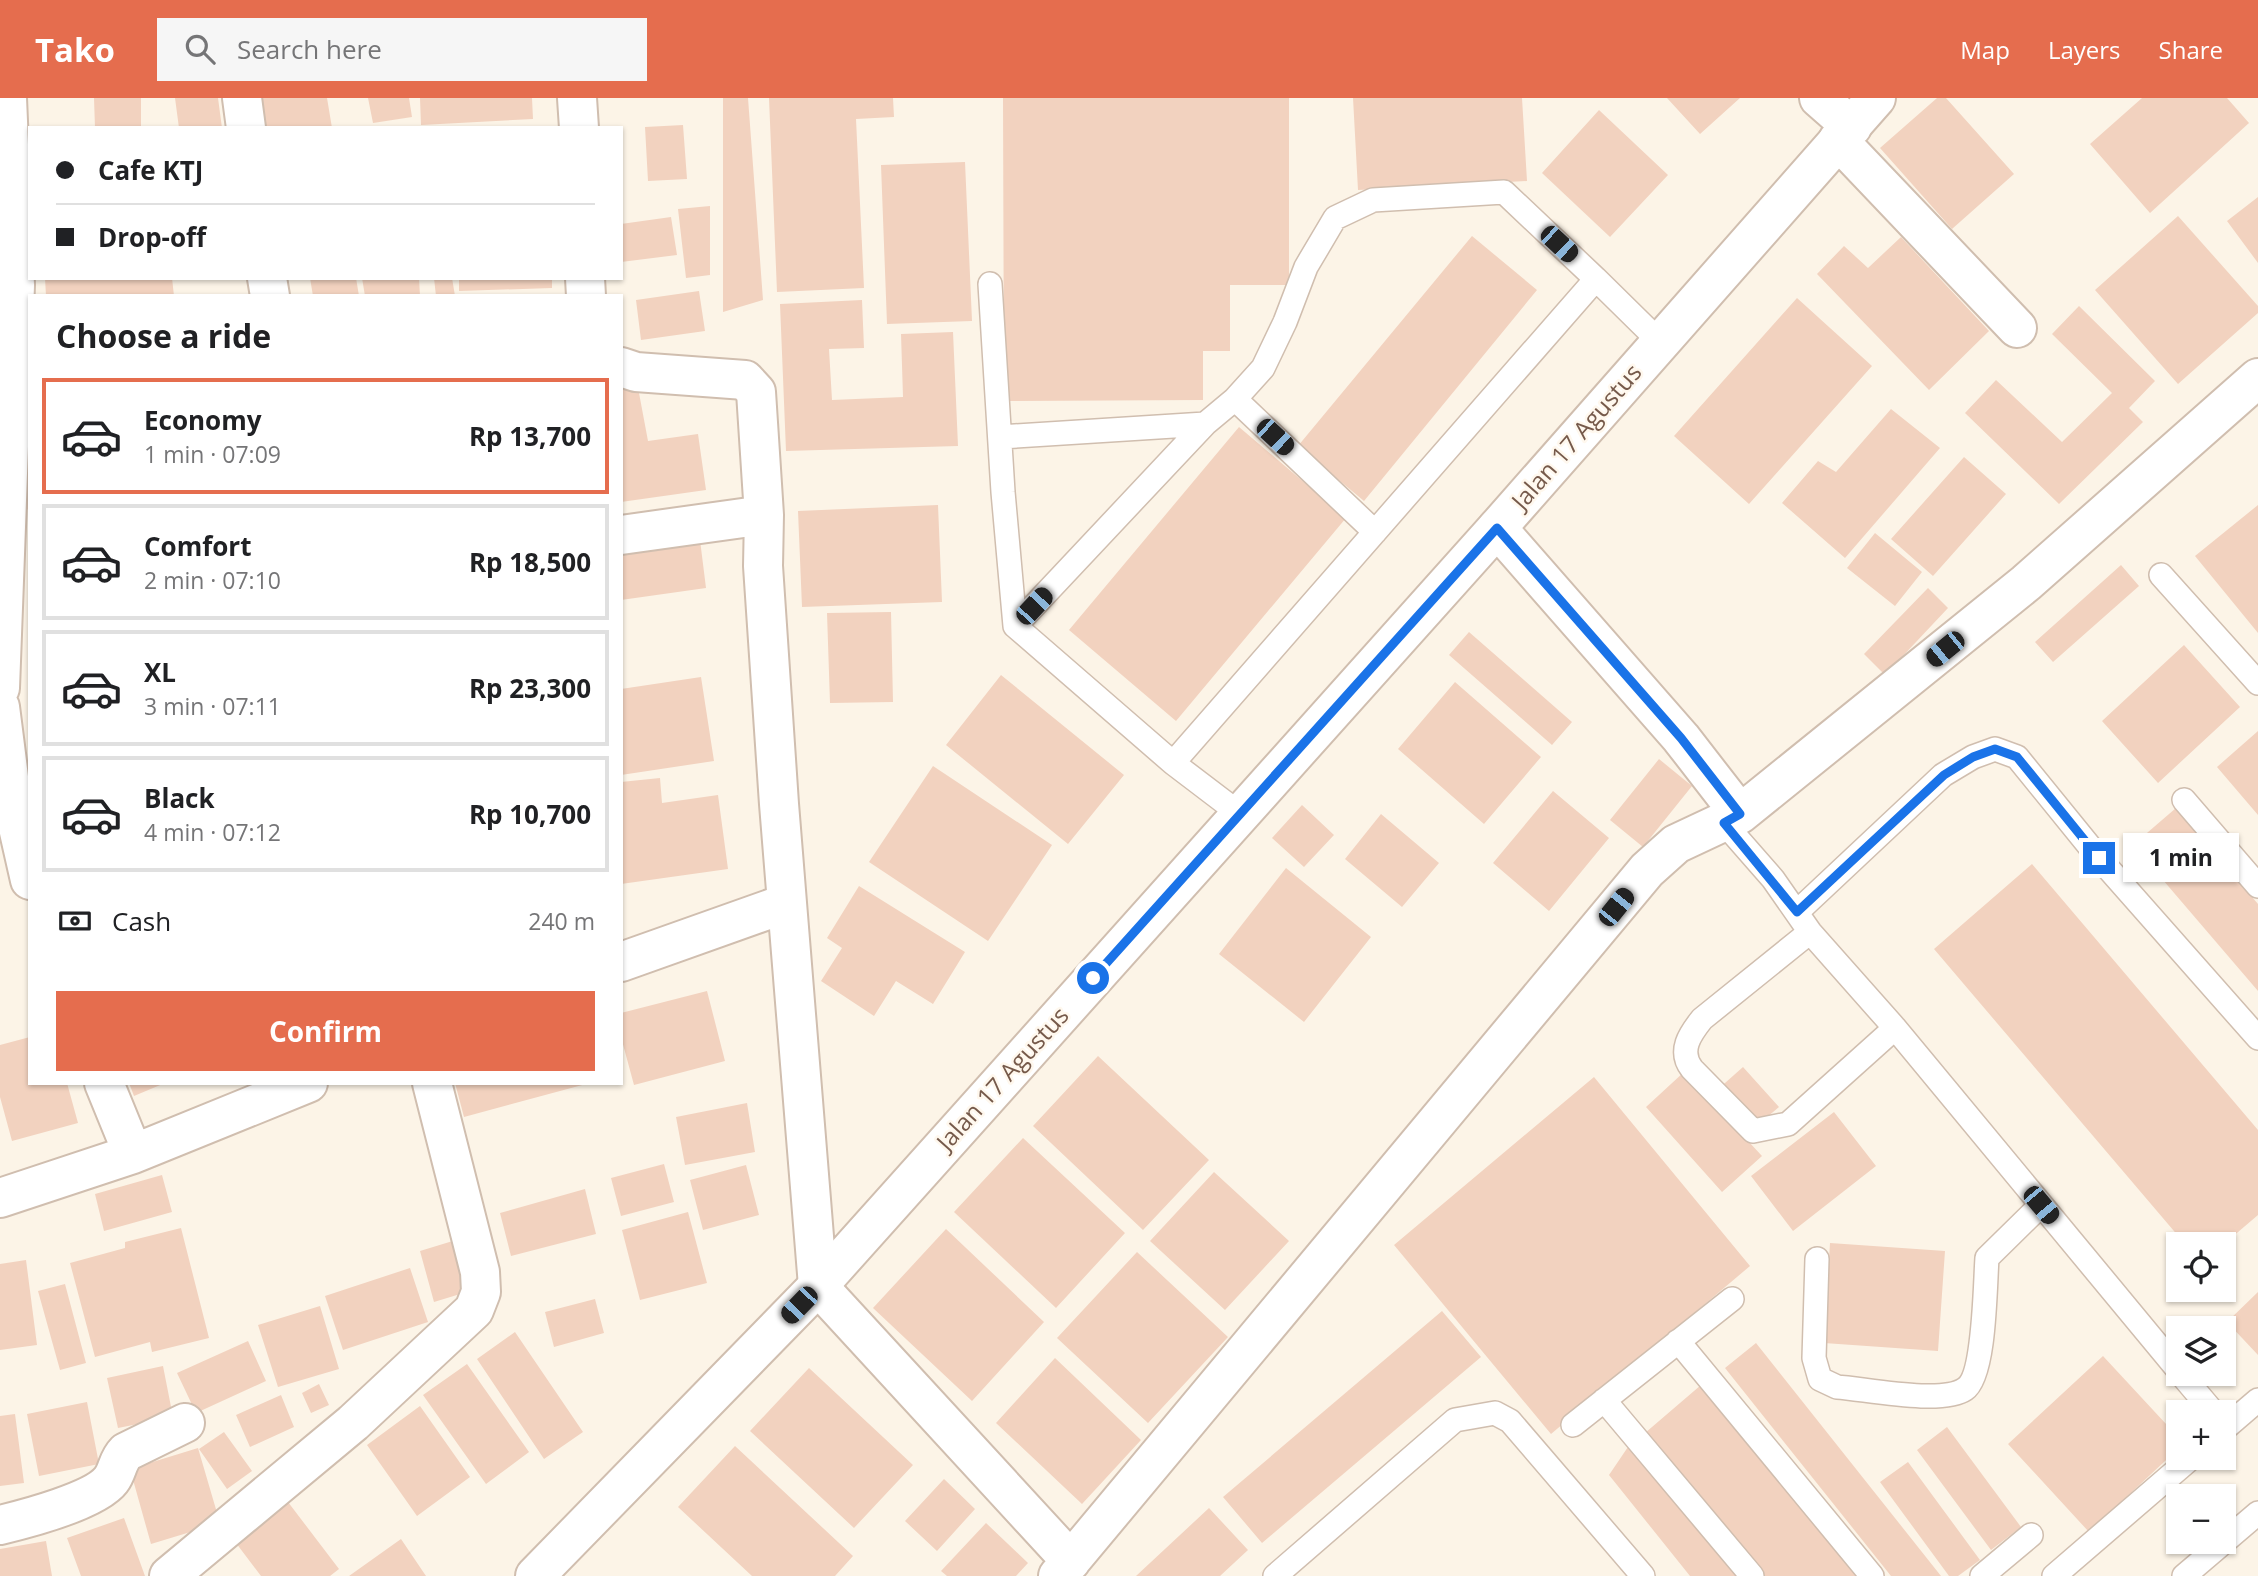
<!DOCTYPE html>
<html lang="en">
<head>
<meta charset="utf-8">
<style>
  body { margin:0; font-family:"Open Sans",sans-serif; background:#f6f6f6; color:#202124; height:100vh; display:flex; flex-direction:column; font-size:26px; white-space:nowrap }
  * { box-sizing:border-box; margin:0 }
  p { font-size:23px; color:#757577 }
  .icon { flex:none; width:38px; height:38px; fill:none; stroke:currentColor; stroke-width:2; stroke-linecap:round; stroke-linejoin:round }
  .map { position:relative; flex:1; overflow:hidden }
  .details { position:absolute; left:28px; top:196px; width:595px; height:791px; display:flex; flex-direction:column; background:#fff; border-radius:0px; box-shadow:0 2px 5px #0004 }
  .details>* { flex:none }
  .banner { position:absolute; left:28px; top:28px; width:595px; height:154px; border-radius:0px; box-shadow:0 2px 5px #0004; display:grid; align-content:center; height:154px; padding:0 28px; background:#fff }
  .tools { position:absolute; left:2166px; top:1134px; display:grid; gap:14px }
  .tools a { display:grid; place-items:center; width:70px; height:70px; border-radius:0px; background:#fff; box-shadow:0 2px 5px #0004; font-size:35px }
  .end { position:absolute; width:32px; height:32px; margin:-16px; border:9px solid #1a73e8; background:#fff; box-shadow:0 0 0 4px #fff }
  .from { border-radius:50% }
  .bubble { position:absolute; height:49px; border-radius:0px; background:#fff; box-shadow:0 2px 5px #0004; font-size:23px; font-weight:700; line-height:49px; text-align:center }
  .car { position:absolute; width:21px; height:42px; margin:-21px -10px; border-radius:9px; box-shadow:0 0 5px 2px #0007; background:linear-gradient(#222 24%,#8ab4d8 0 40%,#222 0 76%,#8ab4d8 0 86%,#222 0) }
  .banner b { display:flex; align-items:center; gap:24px; height:66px; font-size:26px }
  .banner b+b { border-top:2px solid #e0e0e0 }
  .banner i { width:18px; height:18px; background:#202124 }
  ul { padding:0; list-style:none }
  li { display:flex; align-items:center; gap:21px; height:116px; margin:0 14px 10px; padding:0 14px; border:4px solid #e0e0e0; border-radius:0px }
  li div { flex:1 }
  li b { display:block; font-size:26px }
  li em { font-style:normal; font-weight:700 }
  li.active { border-color:#e56d4e }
  li>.icon { width:63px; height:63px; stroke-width:1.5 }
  h2 { padding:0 28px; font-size:32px; line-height:84px }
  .pay { display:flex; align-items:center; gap:18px; height:77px; padding:0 28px; font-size:26px }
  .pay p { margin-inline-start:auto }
  .action { display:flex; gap:14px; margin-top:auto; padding:14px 28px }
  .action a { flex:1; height:80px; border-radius:0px; background:#e56d4e; color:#fff; font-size:28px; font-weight:700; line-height:80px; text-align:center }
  header { display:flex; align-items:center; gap:42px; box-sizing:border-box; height:98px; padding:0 35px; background:#e56d4e; color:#fff }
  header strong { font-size:33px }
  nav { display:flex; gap:38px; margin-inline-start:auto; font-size:24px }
  .search { width:490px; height:63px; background:#f6f6f6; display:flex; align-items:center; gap:18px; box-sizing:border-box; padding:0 24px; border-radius:0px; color:#757577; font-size:26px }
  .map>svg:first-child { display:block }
  .building { fill:#f2d2bf }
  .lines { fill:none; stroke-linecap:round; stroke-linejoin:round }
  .service-casing { stroke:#d0beaf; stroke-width:26 }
  .minor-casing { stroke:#d0beaf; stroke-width:42 }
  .tertiary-casing { stroke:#d0beaf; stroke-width:42 }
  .service { stroke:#fff; stroke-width:23 }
  .minor { stroke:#fff; stroke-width:38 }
  .tertiary { stroke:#fff; stroke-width:38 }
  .route { stroke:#1a73e8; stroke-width:9 }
  .labels { text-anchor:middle; stroke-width:5; stroke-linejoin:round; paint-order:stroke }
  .street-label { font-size:24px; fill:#765a4b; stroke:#fff8ee }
</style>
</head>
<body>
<header>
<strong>Tako</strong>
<div class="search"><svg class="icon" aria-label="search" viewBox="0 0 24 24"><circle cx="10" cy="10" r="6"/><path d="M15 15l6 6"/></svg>Search here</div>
<nav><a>Map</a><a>Layers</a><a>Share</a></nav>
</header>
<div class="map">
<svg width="2258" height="1478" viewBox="0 0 2258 1478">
  <rect width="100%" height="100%" fill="#fcf4e7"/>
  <path class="building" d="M94,0H141V30H95Z
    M175,0H218L222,30H179Z
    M255,0H327L332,30H260Z
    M368,0H409L412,19L373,25Z
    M420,0H532L533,21L421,27Z
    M723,0H748L763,202L723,214Z
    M769,0H893L894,19L856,21L864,190L777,194Z
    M1003,0H1289V187H1230V253H1203V302L1004,303Z
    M1353,0H1522L1527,83L1358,92Z
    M1667,0H1740L1700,36Z
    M1937,0H1946L2014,76L1952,131L1880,50Z
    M2142,0H2227L2249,25L2150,115L2090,46Z
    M1599,12L1668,77L1610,139L1542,75Z
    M683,27L687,81L648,83L645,29Z
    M965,64L972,223L887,226L881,67Z
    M2258,99V165L2227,123Z
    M710,108V177L686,180L678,111Z
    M2178,118L2258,208V215L2178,286L2095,192Z
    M671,119L677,157L621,164V126Z
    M1472,138L1537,192L1364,403L1298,348Z
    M1901,139L1989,233L1929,292L1817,176L1844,148L1868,170Z
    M45,180H172L174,198H46Z
    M310,180H356L359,198H313Z
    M362,180H419L420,198H365Z
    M434,180H452L455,198H436Z
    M459,180H552V190L459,193Z
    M699,193L705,233L641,242L636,202Z
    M1797,200L1872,268L1749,406L1674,338Z
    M862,202L864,250L829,251L832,302L903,299L901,236L953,234L958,348L786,353L780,206Z
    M2079,208L2155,283L2129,310L2143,324L2059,406L1965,315L1996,282L2062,344L2112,295L2052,236Z
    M636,279L648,343L698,336L706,392L621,404V280Z
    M1891,311L1940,350L1845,460L1782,405L1818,363L1836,374Z
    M1239,329L1346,420L1176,623L1069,532Z
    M30,346V411L22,412L18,347Z
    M1964,359L2006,396L1933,478L1891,441Z
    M938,407L942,504L802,509L798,413Z
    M2258,407V535L2195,458Z
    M1875,435L1922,474L1895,508L1847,470Z
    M700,442L706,490L621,502V453Z
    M2121,467L2139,488L2053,564L2035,544Z
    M1928,490L1948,510L1885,577L1864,556Z
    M891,514L893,604L830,605L827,515Z
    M1469,534L1572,624L1552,647L1449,557Z
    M2184,547L2240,609L2158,685L2102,623Z
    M1001,577L1124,677L1068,746L946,647Z
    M701,579L714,663L621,677V591Z
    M1455,584L1541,659L1484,726L1398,651Z
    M2258,633V717L2217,669Z
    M1659,661L1692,688L1643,749L1610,722Z
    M933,668L1052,747L988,843L869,764Z
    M660,680L662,705L718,697L728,771L621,786V684Z
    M1553,693L1609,740L1549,813L1493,765Z
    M1302,707L1334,737L1304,769L1272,740Z
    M2176,710L2258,806V893L2133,747Z
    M1381,716L1439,765L1402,809L1345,761Z
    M2032,766L2258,1032V1117L2224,1146H2185L1934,851Z
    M1286,770L1371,839L1304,924L1219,856Z
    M859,788L965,854L933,906L896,883L874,918L821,883L842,850L827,840Z
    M707,893L725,963L634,987L621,939V915Z
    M30,939V985H67L78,1025L12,1043L0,999V947Z
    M1098,958L1209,1062L1143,1132L1033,1028Z
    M1743,969L1779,1009L1753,1031L1716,993Z
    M1684,974L1762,1058L1722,1094L1646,1009Z
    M1594,979L1750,1168L1551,1336L1394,1147Z
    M129,985H165L134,998Z
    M455,985H586V986L464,1019Z
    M747,1005L755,1054L685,1067L676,1019Z
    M1834,1014L1876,1068L1793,1133L1751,1078Z
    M1023,1040L1125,1135L1056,1210L954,1114Z
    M664,1066L674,1104L621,1118L611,1080Z
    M746,1067L759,1117L703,1132L690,1082Z
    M1214,1074L1289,1143L1225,1212L1150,1143Z
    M162,1077L172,1114L104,1133L95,1096Z
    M585,1091L596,1136L511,1158L500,1115Z
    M688,1114L707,1185L640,1202L622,1132Z
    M181,1130L209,1240L152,1254L150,1244L95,1259L70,1165L125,1150V1144Z
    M946,1131L1044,1224L972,1303L873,1210Z
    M456,1142L470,1193L434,1204L420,1153Z
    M1830,1145L1945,1153L1938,1253L1824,1245Z
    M1137,1154L1228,1239L1148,1325L1057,1240Z
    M26,1162L37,1247L0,1252V1166Z
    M410,1170L428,1224L343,1252L325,1198Z
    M65,1186L86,1265L60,1272L38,1193Z
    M2258,1194V1257L2227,1224Z
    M595,1201L604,1235L554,1249L545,1214Z
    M320,1208L339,1271L278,1289L258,1227Z
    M1442,1213L1481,1259L1262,1445L1223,1399Z
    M515,1234L583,1334L544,1361L477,1261Z
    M248,1243L266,1283L196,1315L177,1275Z
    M1756,1245L1941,1478H1891L1725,1270Z
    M2103,1258L2179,1340V1350L2089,1434L2008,1346Z
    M1055,1260L1141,1342L1082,1406L996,1325Z
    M467,1266L529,1354L486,1386L423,1297Z
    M163,1268L173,1319L118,1330L107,1280Z
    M809,1270L913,1367L854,1430L750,1333Z
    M319,1286L329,1307L311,1315L302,1295Z
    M1701,1287L1862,1478H1765L1645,1335Z
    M281,1297L294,1329L250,1349L236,1317Z
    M87,1304L99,1366L39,1378L27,1316Z
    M420,1308L470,1379L417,1418L367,1347Z
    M15,1316L24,1385L0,1388V1318Z
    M1947,1329L2021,1429L1991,1452L1917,1352Z
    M224,1334L252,1373L227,1391L199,1351Z
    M1630,1346L1737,1478H1690L1609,1377Z
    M735,1348L853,1458L835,1478H752L678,1409Z
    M198,1350L220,1425L151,1446L130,1371Z
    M1908,1364L1980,1462L1958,1478H1949L1880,1384Z
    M944,1381L975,1411L937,1453L905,1423Z
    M288,1404L339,1471L330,1478H261L236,1445Z
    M1209,1410L1248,1452L1220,1478H1136Z
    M124,1420L145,1478H81L67,1440Z
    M986,1425L1028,1465L1016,1478H947L941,1473Z
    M401,1441L426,1478H349Z
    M46,1443L52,1478H0V1451Z"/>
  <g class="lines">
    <g class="service-casing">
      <path id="service" d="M990,186L1003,394L1015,528L1173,665L1240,716
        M1235,301L1375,434
        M1000,339L1205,326
        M2161,477L2258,585
        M1015,528L1205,326L1235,301L1263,270L1285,224L1306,169L1335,120L1373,102L1504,94L1596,181
        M1173,665L1596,181L1660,244
        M2184,702L2258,788
        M1724,725L1773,781L1810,834L1895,930L2179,1273
        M1797,814L1943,677L1973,659L1995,651L2017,659L2099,760L2258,940
        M1810,834L1702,921C1690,936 1678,953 1692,971L1753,1033L1788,1026L1895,930
        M1817,1161L1814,1260L1820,1281L1837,1289C1866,1291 1942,1307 1965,1291C1985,1278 1985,1186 1987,1160L2041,1107
        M1678,1243L1872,1478
        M2181,1276L2213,1314
        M1604,1302L1752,1478
        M1573,1327L1732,1201
        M2224,1331L2258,1302
        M1275,1478L1455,1322L1495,1315L1510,1323L1643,1478
        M1982,1478L2031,1437
        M2054,1478L2191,1360
        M2184,1478L2258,1415"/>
    </g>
    <g class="minor-casing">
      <path id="minor" d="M242,0L246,30
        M577,0L579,30
        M1819,0L1852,29
        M1838,42L2017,230
        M267,180L270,198
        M585,180L586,198
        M621,269L636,274L745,282L756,294L764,417L763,468L779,706L818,1188L1071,1463
        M1497,430L1681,640L1740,716
        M621,437L764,417
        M0,590L15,187L7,0
        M0,609L12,703L30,782
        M621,864L787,805
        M104,985L133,1056
        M0,1100L133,1056L308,985
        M0,1427C25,1421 95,1403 111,1382C118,1373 117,1363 126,1354L185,1325
        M169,1478L353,1325L474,1212L481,1194L480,1174L432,985
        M1058,1478L1647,772L1676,746L1740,716L2026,485L2258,280"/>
    </g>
    <g class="tertiary-casing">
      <path id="tertiary" d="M535,1478L818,1188L1497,430L1876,0"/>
    </g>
    <use href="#service" class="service"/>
    <use href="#minor" class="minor"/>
    <use href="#tertiary" class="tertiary"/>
  </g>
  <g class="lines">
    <path class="route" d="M1093,880L1497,430L1681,640L1740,716L1724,725L1797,814L1944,677L1973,659L1995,651L2017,659L2099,760"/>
  </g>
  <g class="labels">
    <g class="street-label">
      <text transform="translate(1577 339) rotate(-49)" y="8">Jalan 17 Agustus</text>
      <text transform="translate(1003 981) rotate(-48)" y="8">Jalan 17 Agustus</text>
    </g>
  </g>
</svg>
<div class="tools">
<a><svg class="icon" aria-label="locate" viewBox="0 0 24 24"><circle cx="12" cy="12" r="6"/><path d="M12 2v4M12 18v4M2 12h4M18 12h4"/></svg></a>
<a><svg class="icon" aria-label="layers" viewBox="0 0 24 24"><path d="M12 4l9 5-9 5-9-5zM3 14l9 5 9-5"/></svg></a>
<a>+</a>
<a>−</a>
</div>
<i class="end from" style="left:1093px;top:880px"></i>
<i class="end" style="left:2099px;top:760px"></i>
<div class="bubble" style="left:2123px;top:735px;width:116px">1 min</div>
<i class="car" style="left:1559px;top:146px;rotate:133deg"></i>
<i class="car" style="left:1275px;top:339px;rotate:133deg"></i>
<i class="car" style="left:1034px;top:508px;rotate:43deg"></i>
<i class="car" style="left:1945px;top:551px;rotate:231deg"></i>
<i class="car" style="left:1616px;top:809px;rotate:39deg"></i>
<i class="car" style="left:2041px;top:1107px;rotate:140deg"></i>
<i class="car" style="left:799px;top:1207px;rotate:224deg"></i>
<div class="banner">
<b><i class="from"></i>Cafe KTJ</b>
<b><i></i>Drop-off</b>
</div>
<section class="details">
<h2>Choose a ride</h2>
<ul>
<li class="active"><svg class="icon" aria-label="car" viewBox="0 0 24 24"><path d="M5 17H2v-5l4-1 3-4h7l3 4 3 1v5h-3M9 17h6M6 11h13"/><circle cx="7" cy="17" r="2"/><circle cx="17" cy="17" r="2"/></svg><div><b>Economy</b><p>1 min · 07:09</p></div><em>Rp 13,700</em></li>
<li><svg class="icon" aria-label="car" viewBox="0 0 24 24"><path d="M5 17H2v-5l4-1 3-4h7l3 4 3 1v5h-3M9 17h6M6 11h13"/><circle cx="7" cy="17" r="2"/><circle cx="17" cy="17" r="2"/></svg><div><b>Comfort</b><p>2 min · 07:10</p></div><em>Rp 18,500</em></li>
<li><svg class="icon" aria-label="car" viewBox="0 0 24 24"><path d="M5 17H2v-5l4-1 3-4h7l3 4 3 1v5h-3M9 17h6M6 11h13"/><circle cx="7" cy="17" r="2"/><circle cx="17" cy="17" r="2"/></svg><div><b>XL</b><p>3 min · 07:11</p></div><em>Rp 23,300</em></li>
<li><svg class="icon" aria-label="car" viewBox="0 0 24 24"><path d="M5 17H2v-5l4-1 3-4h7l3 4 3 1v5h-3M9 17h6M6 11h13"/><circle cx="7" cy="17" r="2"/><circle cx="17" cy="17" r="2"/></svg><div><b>Black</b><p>4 min · 07:12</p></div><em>Rp 10,700</em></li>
</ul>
<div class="pay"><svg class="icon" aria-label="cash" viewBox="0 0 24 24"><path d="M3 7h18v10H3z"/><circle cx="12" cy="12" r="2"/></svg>Cash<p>240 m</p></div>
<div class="action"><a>Confirm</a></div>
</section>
</div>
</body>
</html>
